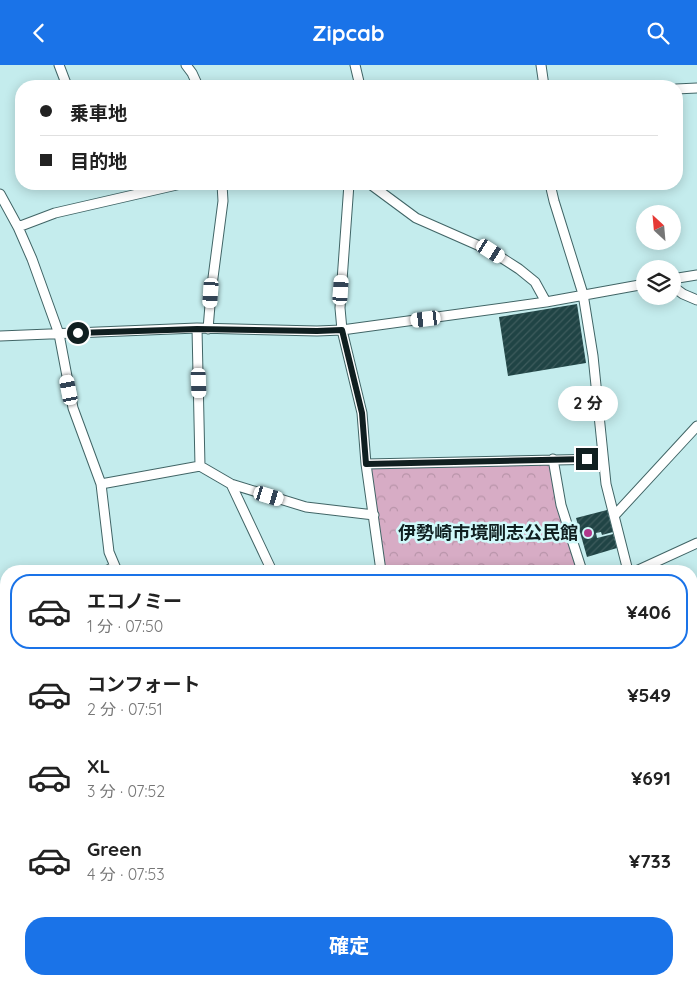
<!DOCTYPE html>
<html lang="ja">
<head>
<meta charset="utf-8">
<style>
  body { margin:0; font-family:Quicksand,"Noto Sans JP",sans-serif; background:#f6f6f6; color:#222; height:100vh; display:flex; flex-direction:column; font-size:19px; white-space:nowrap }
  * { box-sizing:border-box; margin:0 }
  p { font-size:16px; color:#767676 }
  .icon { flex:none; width:28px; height:28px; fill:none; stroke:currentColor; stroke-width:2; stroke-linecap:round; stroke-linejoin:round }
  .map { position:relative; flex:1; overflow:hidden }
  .panel { position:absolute; left:0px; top:500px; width:698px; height:420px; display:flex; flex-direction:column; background:#fff; border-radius:20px 20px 0 0; box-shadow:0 2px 12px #0003 }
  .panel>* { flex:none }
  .hud { position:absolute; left:15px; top:15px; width:668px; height:110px; border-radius:20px; box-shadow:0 2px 12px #0003; display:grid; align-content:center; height:110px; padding:0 25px; background:#fff }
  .needle { width:32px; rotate:334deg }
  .buttons { position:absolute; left:636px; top:140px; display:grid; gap:10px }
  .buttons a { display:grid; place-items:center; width:45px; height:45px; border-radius:50%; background:#fff; box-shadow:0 2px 12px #0003; font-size:25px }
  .end { position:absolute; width:22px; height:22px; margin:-11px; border:6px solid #101f20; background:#fff; box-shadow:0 0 0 2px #fff }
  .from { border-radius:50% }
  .bubble { position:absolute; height:35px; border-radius:18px; background:#fff; box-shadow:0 2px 12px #0003; font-size:16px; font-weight:700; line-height:35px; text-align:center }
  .car { position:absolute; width:15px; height:30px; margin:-15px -8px; border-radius:6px; box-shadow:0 0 4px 1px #0007; background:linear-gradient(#fff 24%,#345 0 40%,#fff 0 76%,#345 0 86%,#fff 0) }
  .hud b { display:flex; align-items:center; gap:18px; height:48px; font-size:19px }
  .hud b+b { border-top:1px solid #e0e0e0 }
  .hud i { width:12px; height:12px; background:#222 }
  ul { padding:9px 0 0; list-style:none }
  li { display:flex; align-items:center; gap:15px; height:75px; margin:0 10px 8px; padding:0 15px; border:2px solid transparent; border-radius:20px }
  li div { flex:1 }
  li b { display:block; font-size:19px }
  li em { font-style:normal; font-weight:700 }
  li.current { border-color:#1a73e8 }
  li>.icon { width:45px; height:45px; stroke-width:1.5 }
  .cta { display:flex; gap:10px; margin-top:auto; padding:10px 25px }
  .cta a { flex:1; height:58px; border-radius:20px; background:#1a73e8; color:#fff; font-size:20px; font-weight:700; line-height:58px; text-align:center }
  header { display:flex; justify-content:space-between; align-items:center; height:65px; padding:0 25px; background:#1a73e8; color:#fff; font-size:22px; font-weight:700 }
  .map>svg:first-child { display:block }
  .park { fill:url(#park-crowns) }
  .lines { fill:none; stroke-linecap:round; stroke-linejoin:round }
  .river { stroke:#8cd8da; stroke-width:14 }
  .building { fill:url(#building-hatch) }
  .minor-casing { stroke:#416566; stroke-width:11 }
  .path { stroke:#799798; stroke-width:1; stroke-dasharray:2.5 2.5; stroke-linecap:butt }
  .minor { stroke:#fff; stroke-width:9 }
  .route { stroke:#101f20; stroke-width:6 }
  .poi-dot { fill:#b1388b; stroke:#d1f9fa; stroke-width:2 }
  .labels { text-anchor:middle; stroke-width:5; stroke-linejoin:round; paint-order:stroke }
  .poi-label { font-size:18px; font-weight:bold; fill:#101f20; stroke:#d1f9fa; text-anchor:end }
</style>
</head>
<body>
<header><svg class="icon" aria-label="back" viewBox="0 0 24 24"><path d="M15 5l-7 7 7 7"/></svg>Zipcab<svg class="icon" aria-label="search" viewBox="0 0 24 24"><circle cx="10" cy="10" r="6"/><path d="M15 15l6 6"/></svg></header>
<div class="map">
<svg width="697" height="920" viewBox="0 0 697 920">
  <defs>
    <pattern id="park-crowns" width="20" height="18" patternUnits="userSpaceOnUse" patternTransform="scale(1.25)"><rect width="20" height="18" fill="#d7acc5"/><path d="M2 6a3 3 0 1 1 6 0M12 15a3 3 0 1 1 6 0" fill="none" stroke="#b894a9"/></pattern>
    <pattern id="building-hatch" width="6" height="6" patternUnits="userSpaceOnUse" patternTransform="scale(1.25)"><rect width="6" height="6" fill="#204445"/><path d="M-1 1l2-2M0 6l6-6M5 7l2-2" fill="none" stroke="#3e5c5d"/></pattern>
  </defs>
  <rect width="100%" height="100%" fill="#c4eced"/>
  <path class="park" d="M547,398L551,402L578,506H386L371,407L372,404Z
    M6,690V914H135L141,920H0V692Z"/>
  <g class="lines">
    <path class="river" d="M691,778L697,777
      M344,920L353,914"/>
  </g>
  <path class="building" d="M577,239L586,298L508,311L499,252Z
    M607,445L613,467L602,470L601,467L596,468L597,473L613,469L617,483L587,492L576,453Z"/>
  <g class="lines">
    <g class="minor-casing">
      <path id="minor" d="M59,0L67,21
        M186,0L192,8L198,21
        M355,0L360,21
        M541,0L544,21
        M676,24L697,23
        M349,119L340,243L342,265L362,348L366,399L381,506
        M370,119L416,153L491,186L519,204L535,217L546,237
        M550,119L554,136L583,229L593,291L606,419L628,506
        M0,129L18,162L32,194L59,269L73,343L101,419L109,487L117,506
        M18,162L55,148L181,119
        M672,214L697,210
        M672,221L683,229L697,235
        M197,263L200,401
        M208,264L211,228L223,136L222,119
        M0,271L197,263L317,266L342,265L546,237L645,219
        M553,394L561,440L582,506
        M366,399L603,394
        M101,419L200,401L231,419L306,442L374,450
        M231,419L272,506
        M614,451L697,361
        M105,506L115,502
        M636,506L697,478
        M0,575L6,569
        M691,697L697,696"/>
    </g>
    <path class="path" d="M0,733L6,729
      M0,801L6,804
      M691,906H697
      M197,920L204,914
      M627,920L647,914"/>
    <use href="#minor" class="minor"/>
  </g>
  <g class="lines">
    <path class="route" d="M78,268L197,264L317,266L342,265L362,348L366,399L587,394"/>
  </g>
  <circle class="poi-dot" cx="588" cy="468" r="5"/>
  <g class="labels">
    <g class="poi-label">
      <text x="578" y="474">伊勢崎市境剛志公民館</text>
    </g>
  </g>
</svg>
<div class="buttons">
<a><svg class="needle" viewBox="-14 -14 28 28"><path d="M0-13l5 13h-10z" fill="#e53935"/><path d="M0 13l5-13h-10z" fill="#767676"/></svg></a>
<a><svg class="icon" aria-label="layers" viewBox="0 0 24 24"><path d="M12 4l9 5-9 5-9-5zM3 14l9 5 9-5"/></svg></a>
</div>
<i class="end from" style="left:78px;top:268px"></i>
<i class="end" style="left:587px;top:394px"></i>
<div class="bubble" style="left:558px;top:321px;width:60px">2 分</div>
<i class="car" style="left:491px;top:186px;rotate:123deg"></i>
<i class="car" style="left:341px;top:225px;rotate:4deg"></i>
<i class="car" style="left:211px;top:228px;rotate:184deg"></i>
<i class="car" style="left:426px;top:254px;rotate:263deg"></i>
<i class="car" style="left:199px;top:318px;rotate:178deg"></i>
<i class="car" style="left:69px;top:325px;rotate:349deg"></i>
<i class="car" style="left:269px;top:431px;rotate:107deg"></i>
<div class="hud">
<b><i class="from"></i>乗車地</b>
<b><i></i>目的地</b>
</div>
<section class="panel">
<ul>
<li class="current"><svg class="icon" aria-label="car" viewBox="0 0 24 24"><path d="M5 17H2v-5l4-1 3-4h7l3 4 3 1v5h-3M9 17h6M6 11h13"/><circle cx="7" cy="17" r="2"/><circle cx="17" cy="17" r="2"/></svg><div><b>エコノミー</b><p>1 分 · 07:50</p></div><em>¥406</em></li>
<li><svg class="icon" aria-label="car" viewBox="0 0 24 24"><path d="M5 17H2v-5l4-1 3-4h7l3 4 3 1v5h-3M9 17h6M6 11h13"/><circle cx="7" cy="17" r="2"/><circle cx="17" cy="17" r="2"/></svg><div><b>コンフォート</b><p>2 分 · 07:51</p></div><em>¥549</em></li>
<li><svg class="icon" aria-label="car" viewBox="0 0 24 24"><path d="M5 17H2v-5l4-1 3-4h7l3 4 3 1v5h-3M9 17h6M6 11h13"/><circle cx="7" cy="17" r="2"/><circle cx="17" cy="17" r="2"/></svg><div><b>XL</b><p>3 分 · 07:52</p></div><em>¥691</em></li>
<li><svg class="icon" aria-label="car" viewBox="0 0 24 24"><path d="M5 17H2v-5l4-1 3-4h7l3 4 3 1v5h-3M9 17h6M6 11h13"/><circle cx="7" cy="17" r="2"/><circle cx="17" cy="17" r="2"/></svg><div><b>Green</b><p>4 分 · 07:53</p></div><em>¥733</em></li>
</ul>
<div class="cta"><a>確定</a></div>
</section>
</div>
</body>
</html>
